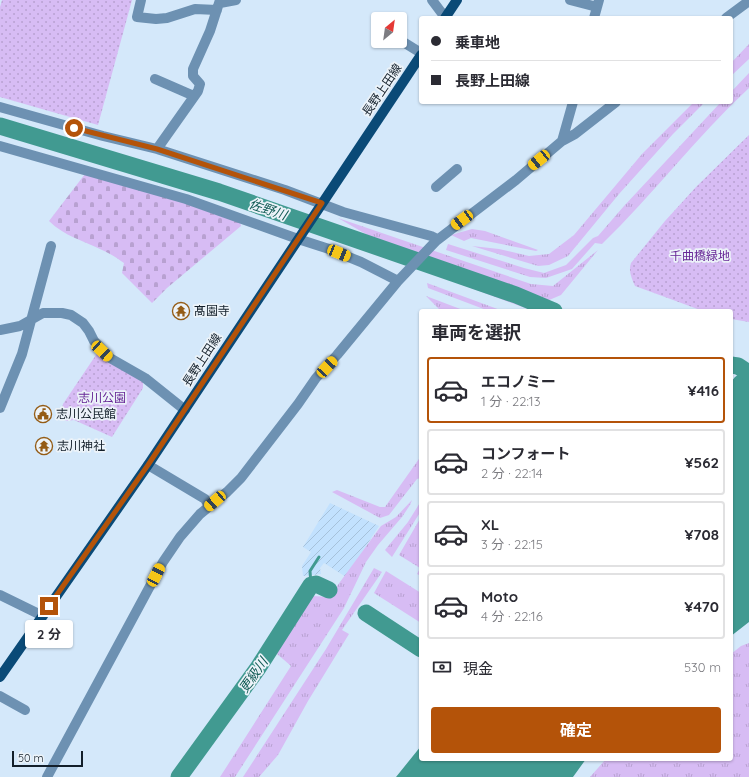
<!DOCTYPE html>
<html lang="ja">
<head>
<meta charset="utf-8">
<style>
  body { margin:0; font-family:Quicksand,"Noto Sans JP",sans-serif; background:#f7f7f7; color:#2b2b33; height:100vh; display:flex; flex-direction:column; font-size:15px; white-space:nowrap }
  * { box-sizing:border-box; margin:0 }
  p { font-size:13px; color:#7c7c81 }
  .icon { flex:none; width:22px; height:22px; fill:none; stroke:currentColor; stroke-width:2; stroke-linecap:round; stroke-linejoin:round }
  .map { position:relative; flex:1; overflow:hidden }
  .side { position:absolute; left:419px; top:309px; width:314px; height:452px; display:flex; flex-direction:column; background:#fff; border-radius:4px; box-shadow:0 1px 3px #0004 }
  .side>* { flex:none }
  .guide { position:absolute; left:419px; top:16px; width:314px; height:88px; border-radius:4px; box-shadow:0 1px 3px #0004; display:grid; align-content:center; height:88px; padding:0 12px; background:#fff }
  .needle { width:26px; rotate:29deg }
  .controls { position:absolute; left:371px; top:12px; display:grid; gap:8px }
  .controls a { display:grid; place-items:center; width:36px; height:36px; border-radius:4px; background:#fff; box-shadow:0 1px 3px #0004; font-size:20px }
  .scale { position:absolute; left:12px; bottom:10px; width:71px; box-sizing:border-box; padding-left:4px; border:2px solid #131f2a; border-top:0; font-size:11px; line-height:14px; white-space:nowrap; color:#131f2a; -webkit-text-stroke:3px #ecf3f9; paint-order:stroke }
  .end { position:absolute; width:18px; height:18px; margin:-9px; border:5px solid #b45309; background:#fff; box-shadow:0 0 0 2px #fff }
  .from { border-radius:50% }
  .bubble { position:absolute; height:28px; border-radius:4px; background:#fff; box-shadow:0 1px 3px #0004; font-size:13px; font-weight:700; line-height:28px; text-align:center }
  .car { position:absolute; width:12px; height:24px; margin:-12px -6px; border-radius:5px; box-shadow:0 0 3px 1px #0007; background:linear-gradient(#f5c518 24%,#345 0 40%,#f5c518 0 76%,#345 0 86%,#f5c518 0) }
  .guide b { display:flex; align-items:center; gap:14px; height:38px; font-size:15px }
  .guide b+b { border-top:1px solid #e1e1e2 }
  .guide i { width:10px; height:10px; background:#2b2b33 }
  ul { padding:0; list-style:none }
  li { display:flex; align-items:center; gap:12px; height:66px; margin:0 8px 6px; padding:0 4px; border:2px solid #e1e1e2; border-radius:4px }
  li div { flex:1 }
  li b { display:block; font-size:15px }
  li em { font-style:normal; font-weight:700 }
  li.selected { border-color:#b45309 }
  li>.icon { width:36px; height:36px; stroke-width:1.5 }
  h2 { padding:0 12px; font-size:18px; line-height:48px }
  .pay { display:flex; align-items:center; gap:10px; height:44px; padding:0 12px; font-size:15px }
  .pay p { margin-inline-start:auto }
  .button { display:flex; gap:8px; margin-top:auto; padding:8px 12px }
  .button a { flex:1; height:46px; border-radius:4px; background:#b45309; color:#fff; font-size:16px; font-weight:700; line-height:46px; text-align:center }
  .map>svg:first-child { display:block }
  .industrial { fill:url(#industrial-furrows) }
  .grass { fill:url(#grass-tufts) }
  .cemetery { fill:url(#cemetery-stones) }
  .park { fill:url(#park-dots) }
  .water { fill:#419a91 }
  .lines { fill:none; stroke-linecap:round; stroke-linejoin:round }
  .stream { stroke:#419a91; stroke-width:3 }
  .river { stroke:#419a91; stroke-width:17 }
  .street { stroke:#6d91b2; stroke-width:10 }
  .primary { stroke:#0a4a77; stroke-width:10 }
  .route { stroke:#b45309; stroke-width:5 }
  .labels { text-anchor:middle; stroke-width:3.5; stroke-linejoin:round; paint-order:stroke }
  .street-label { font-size:12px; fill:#131f2a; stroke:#ecf3f9 }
  .park-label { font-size:12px; fill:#672796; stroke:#ecf3f9 }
  .poi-label { font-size:12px; fill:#131f2a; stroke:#ecf3f9; text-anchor:start }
  .water-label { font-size:13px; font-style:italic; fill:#105a54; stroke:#ecf3f9 }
</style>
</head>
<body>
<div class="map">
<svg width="749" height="777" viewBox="0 0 749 777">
  <defs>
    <pattern id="industrial-furrows" width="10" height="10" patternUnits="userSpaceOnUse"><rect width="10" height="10" fill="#c2e1fe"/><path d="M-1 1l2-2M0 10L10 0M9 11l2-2" fill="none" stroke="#a6c1da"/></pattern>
    <pattern id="grass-tufts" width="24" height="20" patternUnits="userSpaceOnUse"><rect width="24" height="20" fill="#d7bcf4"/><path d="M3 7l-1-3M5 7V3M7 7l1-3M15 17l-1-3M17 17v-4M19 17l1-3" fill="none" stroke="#b8a1d1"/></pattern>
    <pattern id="cemetery-stones" width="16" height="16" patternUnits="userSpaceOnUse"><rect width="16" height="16" fill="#d7bcf4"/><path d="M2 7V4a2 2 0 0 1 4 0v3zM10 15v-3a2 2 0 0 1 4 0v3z" fill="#b8a1d1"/></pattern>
    <pattern id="park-dots" width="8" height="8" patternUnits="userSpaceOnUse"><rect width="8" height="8" fill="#d7bcf4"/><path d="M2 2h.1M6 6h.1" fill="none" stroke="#b8a1d1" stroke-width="1.8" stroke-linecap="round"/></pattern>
  </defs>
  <rect width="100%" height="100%" fill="#d4e8fa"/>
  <path class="industrial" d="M330,503L379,526L346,577L324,563L320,568L321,574L303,576L302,566L311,552L303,547Z"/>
  <path class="grass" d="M749,44V59L731,76V63Z
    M749,73V88C696,137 653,195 602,244L595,243L572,269L546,278L530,277L446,250L448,244L524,268L544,273L566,265L593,238L598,236L624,206L721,102H731V92Z
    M694,102H705L673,134L619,194L568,256L549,265L538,266L472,246L499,249L529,256L549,254L574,235L642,154Z
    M338,218L531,284L553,286L598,250L561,295L528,309L460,284L407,260L390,248Z
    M472,229L485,231L538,250L536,251L471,238L464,241L451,235Z
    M427,283L503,311H489L428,288Z
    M426,296L463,310V311H441Z
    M421,456V478L417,479L389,515L380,518L332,492L337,490L380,507H385Z
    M412,500L410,505L402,517L378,545L366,562L344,608L235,777H220L291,666L276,653L313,596L329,597L381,526L396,517Z
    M421,501V511L392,557L385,550L408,522Z
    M421,517V576L417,574L420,568L399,555Z
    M374,568L382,572L342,630L349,634L308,701L278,755L259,777H243L326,649Z
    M386,571L421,593V623L374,593Z
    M749,643V777H590L606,759H731V654L741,646Z"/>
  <path class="cemetery" d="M85,174L172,198L240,222L241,226L167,288L152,303L122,273L124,263C117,258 109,253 102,250C84,241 64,236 49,221Z"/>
  <path class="park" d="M2,0H132L98,125L0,97V7Z
    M749,135V322L731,319V311H703L635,286C632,279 628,271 631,263L665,221L696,187Z
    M98,352L143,381V388L112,437L74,420L67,421L60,418L63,404Z"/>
  <path class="water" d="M749,367V622L731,636V382L735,377Z
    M421,746V759H586L573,777H396Z"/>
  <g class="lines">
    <path class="stream" d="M311,585L310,571L319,557"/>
    <path class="river" d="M0,126L219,192L516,295L554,311
      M731,365L738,366L749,373
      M366,613L421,649
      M179,777L258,668L311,585L316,584L329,590"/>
    <path class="street" d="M141,0L137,17L156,19L167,18L195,9L217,10
      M432,0L441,12L447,16
      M570,0L597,7
      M220,3L236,0
      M594,18L599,0
      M726,18L749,1
      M400,40L421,53
      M155,79L194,96
      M0,107L103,136L157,149L285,190L343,212L431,236L437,239
      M562,141L575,134L616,102
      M0,146L186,199L298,239L329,249L361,262L398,281
      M157,149L198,91L200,84L193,76V69L210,31L220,0
      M436,187L457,169
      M0,330L20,326L43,313H62L71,315L83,323L89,331L94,341L110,358L145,378L185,410
      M0,408L22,354L51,246
      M148,465L205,499L209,506
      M0,595L43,616
      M0,696L25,710
      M47,777L163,562L180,537L200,514L227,492L241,478L298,404L316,378L337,355L398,281L436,241L516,180L562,141L573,102"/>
    <path class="primary" d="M445,18L457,0
      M0,677L148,465L421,55"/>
  </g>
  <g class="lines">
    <path class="route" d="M49,606L148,465L322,203L157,149L74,128"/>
  </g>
  <defs>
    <g id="temple-ring" transform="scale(0.9)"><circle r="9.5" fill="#ecf3f9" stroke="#945c16" stroke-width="1.5"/><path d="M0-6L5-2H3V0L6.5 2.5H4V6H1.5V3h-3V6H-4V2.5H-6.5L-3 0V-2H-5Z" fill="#945c16"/></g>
    <g id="civic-ring" transform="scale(0.9)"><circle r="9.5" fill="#ecf3f9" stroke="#945c16" stroke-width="1.5"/><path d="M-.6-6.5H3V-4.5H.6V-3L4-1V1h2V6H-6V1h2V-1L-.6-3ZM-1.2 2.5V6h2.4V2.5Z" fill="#945c16"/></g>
  </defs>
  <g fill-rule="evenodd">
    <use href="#temple-ring" x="181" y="311"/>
    <use href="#civic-ring" x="43" y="414"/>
    <use href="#temple-ring" x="44" y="446"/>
  </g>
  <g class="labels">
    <g class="street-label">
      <text transform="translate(382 90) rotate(-56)" y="4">長野上田線</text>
      <text transform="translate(202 360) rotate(-57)" y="4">長野上田線</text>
    </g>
    <g class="park-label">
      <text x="700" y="260">千曲橋緑地</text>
      <text x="102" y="402">志川公園</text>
    </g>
    <g class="poi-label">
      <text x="194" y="315">髙園寺</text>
      <text x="56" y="418">志川公民館</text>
      <text x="57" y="450">志川神社</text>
    </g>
    <g class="water-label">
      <text transform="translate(268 209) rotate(19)" y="5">佐野川</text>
      <text transform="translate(253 675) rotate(-55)" y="5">更級川</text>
    </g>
  </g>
</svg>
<div class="controls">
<a><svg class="needle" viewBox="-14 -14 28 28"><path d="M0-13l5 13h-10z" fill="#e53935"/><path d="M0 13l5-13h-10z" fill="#7c7c81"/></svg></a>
</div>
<div class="scale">50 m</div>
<i class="end from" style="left:74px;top:128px"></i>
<i class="end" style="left:49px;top:606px"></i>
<div class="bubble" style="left:25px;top:620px;width:48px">2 分</div>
<i class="car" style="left:539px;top:160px;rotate:231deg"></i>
<i class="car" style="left:462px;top:220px;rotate:234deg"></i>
<i class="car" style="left:339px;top:253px;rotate:112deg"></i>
<i class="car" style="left:102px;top:351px;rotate:133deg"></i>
<i class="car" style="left:327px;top:367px;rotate:43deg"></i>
<i class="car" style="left:215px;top:501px;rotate:229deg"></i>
<i class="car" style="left:156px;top:575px;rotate:27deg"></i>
<div class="guide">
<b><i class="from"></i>乗車地</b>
<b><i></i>長野上田線</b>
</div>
<section class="side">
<h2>車両を選択</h2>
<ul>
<li class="selected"><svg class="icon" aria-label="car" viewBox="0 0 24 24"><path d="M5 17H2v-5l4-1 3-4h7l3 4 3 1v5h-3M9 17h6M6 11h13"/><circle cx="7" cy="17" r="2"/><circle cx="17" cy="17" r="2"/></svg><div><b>エコノミー</b><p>1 分 · 22:13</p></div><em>¥416</em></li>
<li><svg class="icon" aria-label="car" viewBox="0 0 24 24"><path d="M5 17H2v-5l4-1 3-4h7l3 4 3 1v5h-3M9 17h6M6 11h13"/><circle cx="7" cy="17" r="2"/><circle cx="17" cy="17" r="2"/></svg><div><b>コンフォート</b><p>2 分 · 22:14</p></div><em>¥562</em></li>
<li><svg class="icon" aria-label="car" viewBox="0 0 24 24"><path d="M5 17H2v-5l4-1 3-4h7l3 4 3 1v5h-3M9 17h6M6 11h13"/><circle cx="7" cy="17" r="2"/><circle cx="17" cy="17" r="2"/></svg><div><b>XL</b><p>3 分 · 22:15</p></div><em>¥708</em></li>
<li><svg class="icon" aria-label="car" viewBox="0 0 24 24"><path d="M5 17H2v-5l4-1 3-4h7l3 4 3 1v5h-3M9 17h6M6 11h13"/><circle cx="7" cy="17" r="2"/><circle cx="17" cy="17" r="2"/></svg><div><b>Moto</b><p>4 分 · 22:16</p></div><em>¥470</em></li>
</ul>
<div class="pay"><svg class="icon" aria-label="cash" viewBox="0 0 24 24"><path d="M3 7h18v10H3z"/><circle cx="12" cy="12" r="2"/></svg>現金<p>530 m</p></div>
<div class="button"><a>確定</a></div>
</section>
</div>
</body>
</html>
